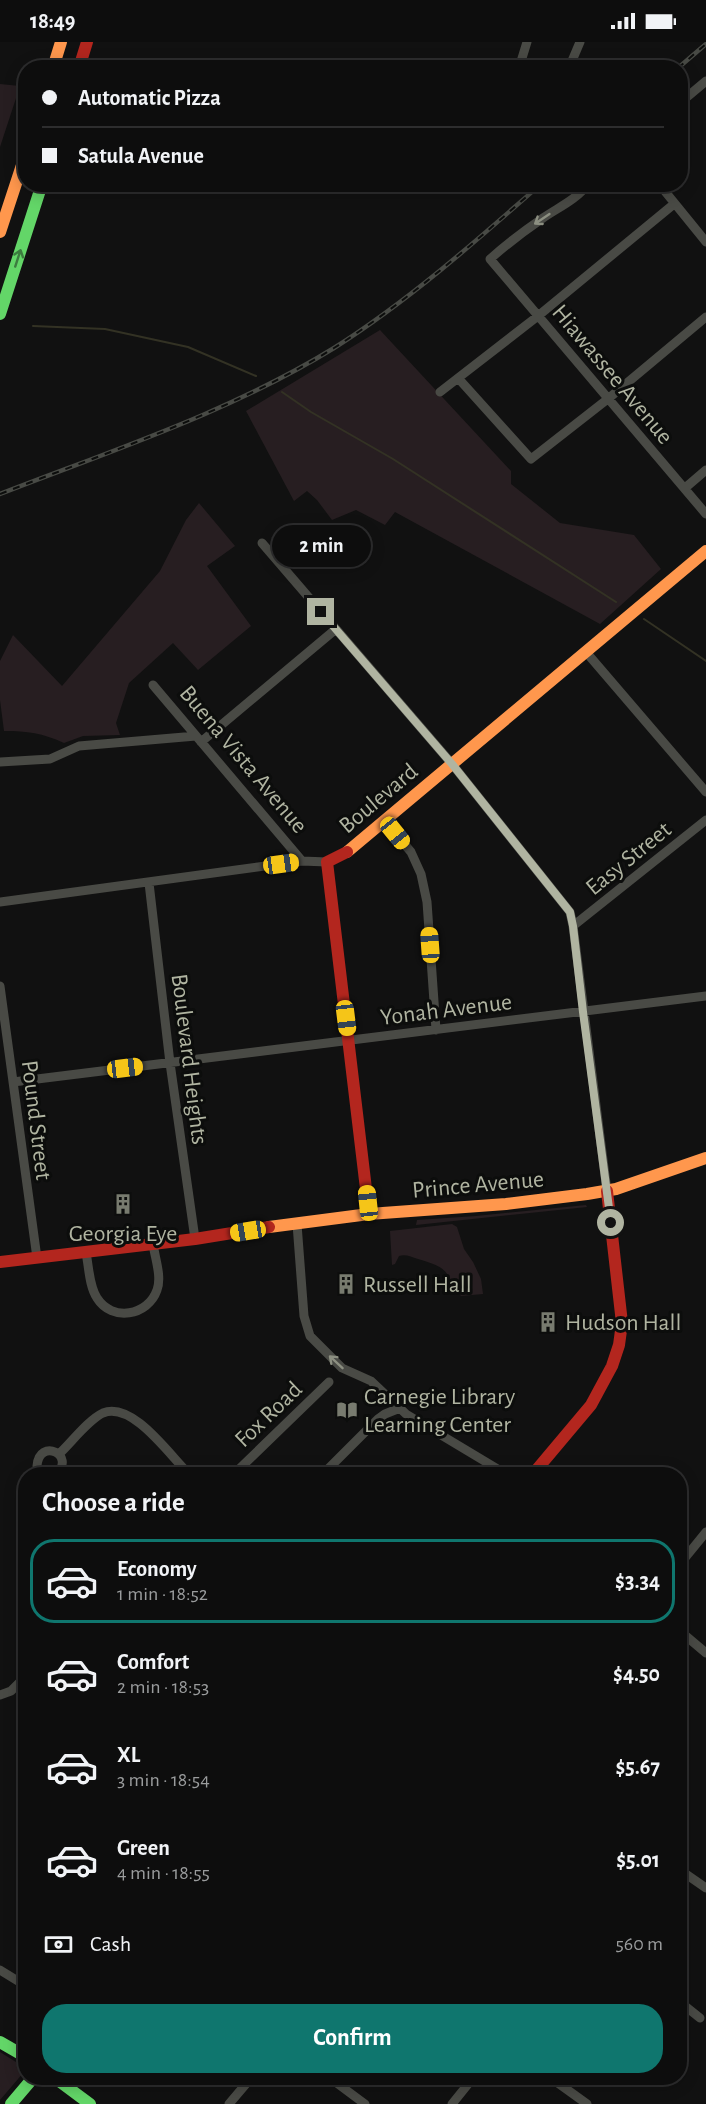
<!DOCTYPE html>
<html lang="en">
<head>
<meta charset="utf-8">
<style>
  body { margin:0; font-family:"Alegreya Sans",sans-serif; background:#161616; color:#f1f3f6; height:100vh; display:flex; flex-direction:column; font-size:22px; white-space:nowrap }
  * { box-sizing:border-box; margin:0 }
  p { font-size:20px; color:#9a9c9d }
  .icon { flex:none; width:33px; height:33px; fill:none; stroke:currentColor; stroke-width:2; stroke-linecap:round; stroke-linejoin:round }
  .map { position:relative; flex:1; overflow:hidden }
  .drawer { position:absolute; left:18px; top:1425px; width:669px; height:618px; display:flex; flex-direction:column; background:#0d0d0d; border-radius:24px; box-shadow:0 3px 15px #0003,0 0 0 2px #2d2d2e }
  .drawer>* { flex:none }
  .hud { position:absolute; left:18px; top:18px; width:670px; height:132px; border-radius:24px; box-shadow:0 3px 15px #0003,0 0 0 2px #2d2d2e; display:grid; align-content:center; height:132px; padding:0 24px; background:#0d0d0d }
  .end { position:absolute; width:27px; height:27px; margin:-14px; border:8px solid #b0b4a1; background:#111; box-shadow:0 0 0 3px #111 }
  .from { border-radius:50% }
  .bubble { position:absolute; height:42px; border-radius:21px; background:#0d0d0d; box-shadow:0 3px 15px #0003,0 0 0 2px #2d2d2e; font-size:20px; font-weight:600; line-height:42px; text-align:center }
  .car { position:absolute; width:18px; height:36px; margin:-18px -9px; border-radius:8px; box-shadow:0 0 4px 2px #0007; background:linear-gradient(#f5c518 24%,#345 0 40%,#f5c518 0 76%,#345 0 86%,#f5c518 0) }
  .hud b { display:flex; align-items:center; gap:21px; height:57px; font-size:22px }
  .hud b+b { border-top:2px solid #2d2d2e }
  .hud i { width:15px; height:15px; background:#f1f3f6 }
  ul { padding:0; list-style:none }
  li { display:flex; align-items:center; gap:18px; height:84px; margin:0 12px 9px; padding:0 12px; border:3px solid transparent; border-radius:24px }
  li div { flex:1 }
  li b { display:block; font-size:22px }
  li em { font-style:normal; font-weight:600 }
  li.on { border-color:#0f766e }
  li>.icon { width:54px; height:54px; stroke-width:1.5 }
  h2 { padding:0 24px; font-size:27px; line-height:72px }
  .pay { display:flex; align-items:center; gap:15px; height:66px; padding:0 24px; font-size:22px }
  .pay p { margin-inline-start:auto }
  .cta { display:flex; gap:12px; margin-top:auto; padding:12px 24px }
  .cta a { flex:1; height:69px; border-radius:24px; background:#0f766e; color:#fff; font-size:24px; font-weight:600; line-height:69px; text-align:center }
  .status { display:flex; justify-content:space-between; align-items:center; height:42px; padding:0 30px; background:#0d0d0d; direction:ltr }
  .status svg { height:16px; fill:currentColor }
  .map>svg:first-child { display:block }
  .green { fill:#271e21 }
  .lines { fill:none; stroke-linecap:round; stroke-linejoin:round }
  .stream { stroke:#333224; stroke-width:2 }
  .street { stroke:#494a45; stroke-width:9 }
  .fast { stroke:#63d668; stroke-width:12 }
  .slow { stroke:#ff974d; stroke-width:12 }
  .jam { stroke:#b3261e; stroke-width:12 }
  .rail-casing { stroke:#484a45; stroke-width:4.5 }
  .rail { stroke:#0c0d0c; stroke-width:2; stroke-dasharray:7; stroke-linecap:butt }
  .oneway { stroke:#8c8f81 }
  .oneway2 { stroke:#3c7c3f }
  .route { stroke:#b0b4a1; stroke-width:8 }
  .labels { text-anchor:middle; stroke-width:6; stroke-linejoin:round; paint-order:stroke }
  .street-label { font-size:24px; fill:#b0b4a1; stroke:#0c0d0c }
  .poi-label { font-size:24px; fill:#b0b4a1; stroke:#0c0d0c; text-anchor:start }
</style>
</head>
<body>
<div class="status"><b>18:49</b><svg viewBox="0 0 49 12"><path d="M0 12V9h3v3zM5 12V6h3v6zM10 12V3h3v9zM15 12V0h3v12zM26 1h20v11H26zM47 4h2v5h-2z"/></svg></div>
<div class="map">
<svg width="706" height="2062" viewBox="0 0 706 2062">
  <rect width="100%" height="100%" fill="#111"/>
  <path class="green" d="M0,42L20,44L0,105Z
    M380,288L511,429V442L560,481L634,493L661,527L600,582L395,470L385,483L356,468L332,478L317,458L307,449L294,459L246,369Z
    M199,461L235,504L207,524L251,584L198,628L173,601L129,641L116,681L120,693L83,694L64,701C42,691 28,689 4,689L0,658V619L13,593L62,644L160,529L186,478Z
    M586,1163L587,1165L416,1183L417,1178L476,1174Z
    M452,1182L457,1185L464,1207L473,1220L481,1237L483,1252L461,1254C443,1229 452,1227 418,1217C411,1215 406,1212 399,1214L395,1222L392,1223L390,1189Z
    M0,2010L24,2025V2030L0,2058Z"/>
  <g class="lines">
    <path class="stream" d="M33,284L105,287L188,305L256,334
      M282,350L311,370L393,417L616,560
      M644,577L706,619"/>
    <path class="street" d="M519,26L527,0
      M569,26L580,0
      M681,60L706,39
      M588,142C576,158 559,165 543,176C524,189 507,202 490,217L706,472
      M659,142L706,200
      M458,336L531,417L609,356L706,275
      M440,350L538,274L674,162
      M685,446L706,428
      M262,501L452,722L570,870L573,884L607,1149
      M586,610L706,750
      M153,643L302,819
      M201,700L336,587
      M0,720L50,717L79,704L196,694
      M385,779L411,810L421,832L427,860L436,988
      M149,841L170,1021L195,1197
      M0,860L302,819L327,820
      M573,884L706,778
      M0,944L37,1216
      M13,1040L706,954
      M297,1182L304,1274L310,1294L342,1326L371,1339L406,1372L506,1432
      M86,1211C89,1225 89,1244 97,1256C112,1280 148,1274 157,1248C162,1235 155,1216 153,1202
      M59,1412C71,1401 88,1378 103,1371C133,1359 170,1414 189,1432
      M43,1432L37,1424C39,1395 77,1413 56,1432
      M234,1432L329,1340
      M331,1432L327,1428L378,1377L385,1372L400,1366
      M680,1522L706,1490
      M680,1589L706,1611
      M0,1653L11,1649L26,1634
      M680,1828L706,1846
      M0,1928L26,1944
      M680,1960L700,1976
      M330,2036L365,2062
      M551,2036L587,2062
      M229,2062L251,2036
      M452,2062L473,2036"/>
    <path class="fast" d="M0,272L42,142
      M0,2000L26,2015
      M55,2036L90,2062
      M11,2062L33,2036"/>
    <path class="slow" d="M53,26L61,0
      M0,190L26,111
      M347,810L706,509
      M269,1185L369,1172L506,1162L587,1152L616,1147L706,1116"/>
    <path class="jam" d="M79,26L87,0
      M347,810L327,820L369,1172
      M0,1220L195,1197L269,1185
      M533,1432L591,1363L612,1324L619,1303L622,1281L607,1149"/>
    <g class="rail-casing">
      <path id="rail" d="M678,26L706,2
        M0,452C113,408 230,370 334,306C408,259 475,200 541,142"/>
    </g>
    <use href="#rail" class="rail"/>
  </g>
  <defs><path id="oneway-shaft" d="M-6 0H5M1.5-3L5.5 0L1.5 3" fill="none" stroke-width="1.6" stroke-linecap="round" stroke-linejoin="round" transform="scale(1.5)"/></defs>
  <g class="oneway">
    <use href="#oneway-shaft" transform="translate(542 177) rotate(146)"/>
    <use href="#oneway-shaft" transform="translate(336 1320) rotate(-137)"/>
  </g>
  <use class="oneway2" href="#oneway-shaft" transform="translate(18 216) rotate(-72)"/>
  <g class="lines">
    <path class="route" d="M321,570L452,722L570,870L573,884L583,970L611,1181"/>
  </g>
  <defs>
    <g id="building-bare" transform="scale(1.62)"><path d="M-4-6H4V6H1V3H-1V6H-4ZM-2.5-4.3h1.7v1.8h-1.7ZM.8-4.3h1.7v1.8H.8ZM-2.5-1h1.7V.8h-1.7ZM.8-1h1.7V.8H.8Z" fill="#787b6f" stroke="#0c0d0c" stroke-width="2.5" paint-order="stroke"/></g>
    <g id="library-bare" transform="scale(1.62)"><path d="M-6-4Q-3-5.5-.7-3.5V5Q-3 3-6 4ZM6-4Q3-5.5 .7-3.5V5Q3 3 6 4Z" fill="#787b6f" stroke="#0c0d0c" stroke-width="2.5" paint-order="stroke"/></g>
  </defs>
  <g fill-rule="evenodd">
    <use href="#building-bare" x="123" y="1162"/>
    <use href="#building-bare" x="346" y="1242"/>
    <use href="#building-bare" x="548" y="1280"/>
    <use href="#library-bare" x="347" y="1368"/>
  </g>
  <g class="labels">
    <g class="street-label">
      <text transform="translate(613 332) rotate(50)" y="8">Hiawassee Avenue</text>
      <text transform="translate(244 717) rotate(50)" y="8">Buena Vista Avenue</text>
      <text transform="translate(378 756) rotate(-40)" y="8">Boulevard</text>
      <text transform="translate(628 816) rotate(-39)" y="8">Easy Street</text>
      <text transform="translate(446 967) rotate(-7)" y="8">Yonah Avenue</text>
      <text transform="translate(190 1017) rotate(83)" y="8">Boulevard Heights</text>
      <text transform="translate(37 1078) rotate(83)" y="8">Pound Street</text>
      <text transform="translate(478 1142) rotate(-5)" y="8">Prince Avenue</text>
      <text transform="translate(268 1372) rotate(-44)" y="8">Fox Road</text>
    </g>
    <g class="poi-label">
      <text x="123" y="1199" text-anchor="middle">Georgia Eye</text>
      <text x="363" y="1250">Russell Hall</text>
      <text x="565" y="1288">Hudson Hall</text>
      <text x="364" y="1362">Carnegie Library<tspan x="364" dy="28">Learning Center</tspan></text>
    </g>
  </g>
</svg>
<i class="end from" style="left:611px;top:1181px"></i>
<i class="end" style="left:321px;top:570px"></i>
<div class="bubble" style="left:272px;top:483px;width:99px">2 min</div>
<i class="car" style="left:395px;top:791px;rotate:141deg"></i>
<i class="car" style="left:281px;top:822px;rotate:82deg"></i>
<i class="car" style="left:430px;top:903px;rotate:356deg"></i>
<i class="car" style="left:346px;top:976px;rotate:173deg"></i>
<i class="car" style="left:125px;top:1026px;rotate:83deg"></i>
<i class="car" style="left:368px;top:1161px;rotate:354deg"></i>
<i class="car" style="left:248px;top:1189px;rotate:261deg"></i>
<div class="hud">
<b><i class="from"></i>Automatic Pizza</b>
<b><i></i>Satula Avenue</b>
</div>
<section class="drawer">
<h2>Choose a ride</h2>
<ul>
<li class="on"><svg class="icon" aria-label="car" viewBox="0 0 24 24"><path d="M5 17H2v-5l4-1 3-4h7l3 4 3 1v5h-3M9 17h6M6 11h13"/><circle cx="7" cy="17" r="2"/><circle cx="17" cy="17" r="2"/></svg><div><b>Economy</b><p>1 min · 18:52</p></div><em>$3.34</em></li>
<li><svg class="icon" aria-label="car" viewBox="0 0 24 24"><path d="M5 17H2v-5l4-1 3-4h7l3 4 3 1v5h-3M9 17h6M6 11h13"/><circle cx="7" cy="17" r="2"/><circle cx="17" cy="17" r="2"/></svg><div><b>Comfort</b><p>2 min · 18:53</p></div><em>$4.50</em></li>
<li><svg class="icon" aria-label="car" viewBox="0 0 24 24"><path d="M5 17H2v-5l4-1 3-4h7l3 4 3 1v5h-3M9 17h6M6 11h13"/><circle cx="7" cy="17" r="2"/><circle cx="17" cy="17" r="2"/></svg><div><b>XL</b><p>3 min · 18:54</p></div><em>$5.67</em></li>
<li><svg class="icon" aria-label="car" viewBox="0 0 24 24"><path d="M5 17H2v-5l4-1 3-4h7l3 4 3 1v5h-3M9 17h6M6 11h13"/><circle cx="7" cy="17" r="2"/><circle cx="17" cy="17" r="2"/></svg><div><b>Green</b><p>4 min · 18:55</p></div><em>$5.01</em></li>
</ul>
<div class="pay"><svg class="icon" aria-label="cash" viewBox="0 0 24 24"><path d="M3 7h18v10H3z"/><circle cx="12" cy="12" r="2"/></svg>Cash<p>560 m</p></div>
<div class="cta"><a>Confirm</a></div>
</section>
</div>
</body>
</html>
